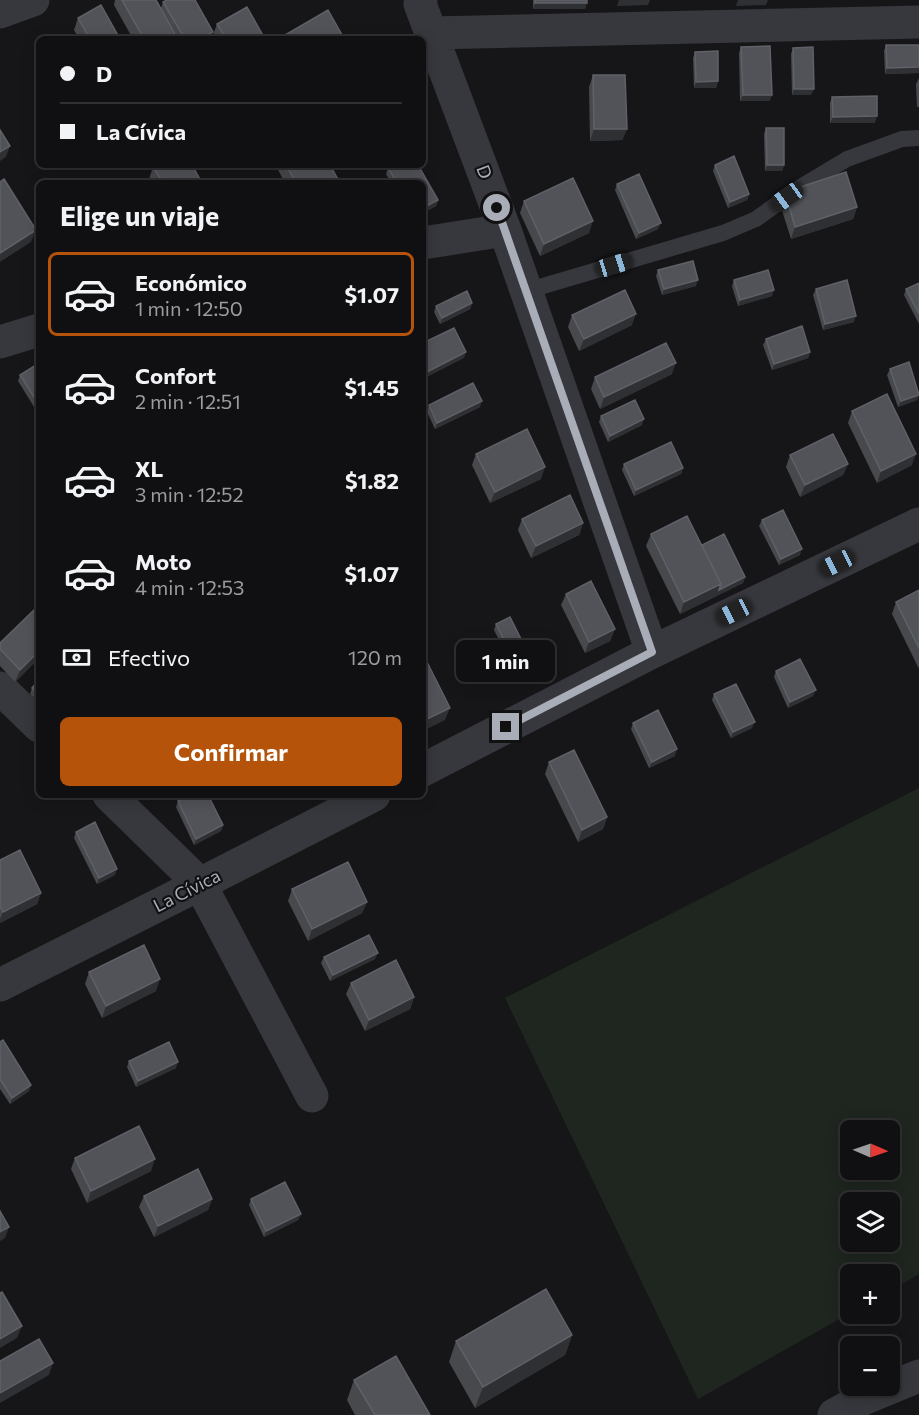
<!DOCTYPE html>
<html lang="es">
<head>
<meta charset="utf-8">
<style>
  body { margin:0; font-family:Commissioner,sans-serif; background:#19191b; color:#f1f3f6; height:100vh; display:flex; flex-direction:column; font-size:22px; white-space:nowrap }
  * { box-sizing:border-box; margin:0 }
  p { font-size:20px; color:#9c9d9f }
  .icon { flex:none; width:33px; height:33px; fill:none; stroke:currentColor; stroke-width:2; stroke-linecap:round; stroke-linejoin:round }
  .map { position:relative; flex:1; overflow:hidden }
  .details { position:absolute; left:36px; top:180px; width:390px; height:618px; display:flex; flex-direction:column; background:#101012; border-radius:9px; box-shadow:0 3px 15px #0003,0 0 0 2px #303032 }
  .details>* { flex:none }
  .hud { position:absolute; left:36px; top:36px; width:390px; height:132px; border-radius:9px; box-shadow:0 3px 15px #0003,0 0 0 2px #303032; display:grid; align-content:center; height:132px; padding:0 24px; background:#101012 }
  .needle { width:39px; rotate:92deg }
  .controls { position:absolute; left:840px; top:1120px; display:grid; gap:12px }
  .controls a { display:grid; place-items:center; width:60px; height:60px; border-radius:9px; background:#101012; box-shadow:0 3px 15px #0003,0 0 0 2px #303032; font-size:30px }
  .end { position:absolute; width:27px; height:27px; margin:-14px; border:8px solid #a8adb8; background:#111; box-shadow:0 0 0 3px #111 }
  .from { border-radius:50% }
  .bubble { position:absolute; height:42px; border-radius:9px; background:#101012; box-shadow:0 3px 15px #0003,0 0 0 2px #303032; font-size:20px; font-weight:700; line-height:42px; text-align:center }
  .car { position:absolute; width:18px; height:36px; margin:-18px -9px; border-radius:8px; box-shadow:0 0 4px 2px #0007; background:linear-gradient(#222 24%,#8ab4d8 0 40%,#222 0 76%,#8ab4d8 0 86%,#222 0) }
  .hud b { display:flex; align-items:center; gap:21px; height:57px; font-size:22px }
  .hud b+b { border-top:2px solid #303032 }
  .hud i { width:15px; height:15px; background:#f1f3f6 }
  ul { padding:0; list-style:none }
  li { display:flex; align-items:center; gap:18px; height:84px; margin:0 12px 9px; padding:0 12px; border:3px solid transparent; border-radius:9px }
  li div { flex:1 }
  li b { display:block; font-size:22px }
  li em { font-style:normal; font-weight:700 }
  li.active { border-color:#b45309 }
  li>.icon { width:54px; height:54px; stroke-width:1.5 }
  h2 { padding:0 24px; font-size:27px; line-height:72px }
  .pay { display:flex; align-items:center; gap:15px; height:66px; padding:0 24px; font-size:22px }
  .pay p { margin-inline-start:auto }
  .primary-button { display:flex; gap:12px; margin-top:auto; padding:12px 24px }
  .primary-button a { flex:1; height:69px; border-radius:9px; background:#b45309; color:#fff; font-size:24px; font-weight:700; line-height:69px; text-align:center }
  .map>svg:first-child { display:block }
  .green { fill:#1e261f; fill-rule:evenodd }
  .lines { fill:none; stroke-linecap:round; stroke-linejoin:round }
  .service { stroke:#37383d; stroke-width:16 }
  .minor { stroke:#37383d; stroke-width:33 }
  .wall { fill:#47494d }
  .shaded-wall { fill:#2f3033 }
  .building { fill:#525359; stroke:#5f6168; stroke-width:1.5 }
  .route { stroke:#a8adb8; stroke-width:8 }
  .labels { text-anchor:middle; stroke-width:4.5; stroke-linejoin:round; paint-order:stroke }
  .street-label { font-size:18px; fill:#a8adb8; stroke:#111113 }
</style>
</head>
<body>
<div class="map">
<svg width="919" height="1415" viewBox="0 0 919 1415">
  <rect width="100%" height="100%" fill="#161618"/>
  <path class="green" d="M919,788V1274L890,1291V1275H850V1313L698,1399L505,998ZM850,1131H890V1170H850ZM850,1203H890V1242H850Z"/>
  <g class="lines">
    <path class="service" d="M526,291L723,233L756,219L802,186L847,159L902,139L919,138"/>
    <path class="minor" d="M421,0L420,4L505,230L652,652
      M0,12L33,0
      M432,33L919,22
      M423,243L505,230
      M0,342L39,330
      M0,688L39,726
      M423,770L652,652L919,524
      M109,795L200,884L312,1096
      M0,985L200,884L374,795
      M834,1415L863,1399L919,1376"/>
  </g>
  <path class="wall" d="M115,0H156L178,39H133L114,5Z
    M533,0H587L585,9H533Z
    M163,2L213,32L210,38L208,39H179L161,8Z
    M78,18L120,39H79L74,30Z
    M217,24L265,39H215L213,35Z
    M886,45H919V73L885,74L884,51Z
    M741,47L772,95L769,101H740L739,53Z
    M793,48L811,95H792L791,54Z
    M695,52L718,81L716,88H694L693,58Z
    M593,75L627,129L622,140L590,141L589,87Z
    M919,78V107H917L916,84Z
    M832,97L875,123H830V103Z
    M766,128L784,165L782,171H765L764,134Z
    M278,165H330L340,183H285L277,168Z
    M393,165H418L438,200L436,206L423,213V183H391L386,174L388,168Z
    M715,165L749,194L747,200L728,208L713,171Z
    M153,167L202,183H152L149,179Z
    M617,184L658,229L636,239L615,190Z
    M785,192L857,207L853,219L791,239L780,204Z
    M524,201L589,233L540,256L520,213Z
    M658,270L696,286L662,295L656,276Z
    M734,280L772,296L738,306L732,286Z
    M919,283V324L904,295L906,289Z
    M816,289L854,322L823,330L813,295Z
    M472,303L470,309L440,324L434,312L436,306Z
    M572,315L632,325L579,351L568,327Z
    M766,339L810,352L808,358L772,370L763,345Z
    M39,363V415L18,381L20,375Z
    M890,369L919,392L917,400L898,407L887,375Z
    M672,374L600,409L591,389L595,377Z
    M429,405L480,407L435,429L427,412Z
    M852,411L912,465L877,483L848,423Z
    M601,416L642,425L608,442L599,422Z
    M476,454L541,479L490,503L472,465Z
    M790,455L848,464L843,475L800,497L786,467Z
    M624,464L683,468L681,474L634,496L622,470Z
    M522,519L583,523L579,535L531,558L518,530Z
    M762,520L800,555L779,565L759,526Z
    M651,534L702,545L745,577L743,583L680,614L646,546Z
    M919,590V669L892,614L896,602Z
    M566,594L615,629L610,641L585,653L561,605Z
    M496,624L531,659L529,665L515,672L494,630Z
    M0,643L39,658L15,682L0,666Z
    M776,671L813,696L788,708L774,677Z
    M39,680V703L30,694L32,688Z
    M714,694L752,728L731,738L712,700Z
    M633,723L675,756L649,768L631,729Z
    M549,762L607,817L603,829L578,842L545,774Z
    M219,795H232L221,800Z
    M178,801L223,825L221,831L194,845L176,807Z
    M76,832L115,875L97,884L74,838Z
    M0,860L41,893L37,904L0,923Z
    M292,889L367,902L362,913L308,941L288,901Z
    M324,957L375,959L330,981L321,963Z
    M89,972L156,991L102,1018L85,984Z
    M351,983L414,997L410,1009L365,1031L346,994Z
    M0,1042L29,1091L10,1104L0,1089Z
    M129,1061L176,1068L136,1087L127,1067Z
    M75,1158L151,1171L87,1203L71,1169Z
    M144,1196L212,1199L208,1210L154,1237L139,1207Z
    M251,1199L301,1214L298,1220L264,1237L249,1205Z
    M572,1335L565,1355L475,1408L449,1362L456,1341Z
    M354,1380L430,1415H355L347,1400Z"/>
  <path class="shaded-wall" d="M619,0H650L648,5L617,6Z
    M738,0H768L766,5L736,6Z
    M535,3H587L585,9H533Z
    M213,32L210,38L208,39H200Z
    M919,67V73L885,74L887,68Z
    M718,81L716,88H694L696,82Z
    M794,89H814L811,95H792Z
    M743,95H772L769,101H740Z
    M877,116L875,123H830L833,117Z
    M594,129H627L622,140L590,141Z
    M10,146L6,157L0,161V152Z
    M767,165H784L782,171H765Z
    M749,194L747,200L728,208L730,202Z
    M438,200L436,206L423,213V208Z
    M857,207L853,219L791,239L795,227Z
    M593,221L589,233L540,256L544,244Z
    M661,223L658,229L636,239L639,233Z
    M36,230L31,242L0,262V253Z
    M698,280L696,286L662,295L664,289Z
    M774,290L772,296L738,306L740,300Z
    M472,303L470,309L440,324L442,318Z
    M636,314L632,325L579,351L584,339Z
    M856,316L854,322L823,330L825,324Z
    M466,352L464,358L423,379V374Z
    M810,352L808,358L772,370L774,364Z
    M676,363L672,374L600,409L604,397Z
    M919,395L917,400L898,407L901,401Z
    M482,401L480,407L435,429L437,423Z
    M644,419L642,425L608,442L610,436Z
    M916,454L912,465L877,483L881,471Z
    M848,464L843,475L800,497L805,485Z
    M545,467L541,479L490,503L495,492Z
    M683,468L681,474L634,496L636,490Z
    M583,523L579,535L531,558L536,546Z
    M802,549L800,555L779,565L781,559Z
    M745,577L743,583L680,614L684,602L721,584Z
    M615,629L610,641L585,653L589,642Z
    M39,651V658L15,682L20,670Z
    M531,659L529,665L515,672L517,666Z
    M816,690L813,696L788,708L790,702Z
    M450,708L445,720L423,731V721Z
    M755,722L752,728L731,738L733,732Z
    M677,749L675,756L649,768L652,762Z
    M223,795H232L221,800Z
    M607,817L603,829L578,842L582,830Z
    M223,825L221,831L194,845L196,839Z
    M117,869L115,875L97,884L99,878Z
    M41,893L37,904L0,923V919L3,912Z
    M367,902L362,913L308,941L312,929Z
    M378,953L375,959L330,981L333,975Z
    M160,979L156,991L102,1018L106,1006Z
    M414,997L410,1009L365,1031L369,1020Z
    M178,1062L176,1068L136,1087L138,1081Z
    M31,1085L29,1091L10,1104L12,1098Z
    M155,1159L151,1171L87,1203L91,1191Z
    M212,1199L208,1210L154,1237L158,1226Z
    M301,1214L298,1220L264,1237L266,1231Z
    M9,1227L5,1238L0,1241V1232Z
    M22,1326L17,1338L0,1348V1339Z
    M572,1335L565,1355L475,1408L483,1387Z
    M53,1363L49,1375L0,1403V1393Z"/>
  <path class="building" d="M122,0H156L178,39H144Z
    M167,0H195L213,32L200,39H185L163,2Z
    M535,0H587V3H535Z
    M101,5L120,39H90L78,18Z
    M247,7L265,39H226L217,24Z
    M328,10L342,35L335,39H287L285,35Z
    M886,45H919V67L887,68Z
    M770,46L772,95H743L741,47Z
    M813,47L814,89H794L793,48Z
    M718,51V81L696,82L695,52Z
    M593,75H625L627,129H594Z
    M877,96V116L833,117L832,97Z
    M766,128H784V165H767Z
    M0,130L10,146L0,152Z
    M734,156L749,194L730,202L715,165Z
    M157,165H192L202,183H163L153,167Z
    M286,165H330L340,183H296Z
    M393,165H418L438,200L423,208V183H397L388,168Z
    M846,172L857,207L795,227L785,192Z
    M639,174L661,223L639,233L617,184Z
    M573,178L593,221L544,244L524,201Z
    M4,179L36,230L0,253V182Z
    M693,261L698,280L664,289L658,270Z
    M768,270L774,290L740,300L734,280Z
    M847,280L856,316L825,324L816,289Z
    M919,283V314L906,289Z
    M625,290L636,314L584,339L572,315Z
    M467,291L472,303L442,318L436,306Z
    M802,326L810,352L774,364L766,339Z
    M454,328L466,352L423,374V343Z
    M666,343L676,363L604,397L595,377Z
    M909,362L919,395L901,401L890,369Z
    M39,363V405L20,375Z
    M473,383L482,401L437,423L429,405Z
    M887,394L916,454L881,471L852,411Z
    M635,400L644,419L610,436L601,416Z
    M527,429L545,467L495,492L476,454Z
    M833,434L848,464L805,485L790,455Z
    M671,442L683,468L636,490L624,464Z
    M570,495L583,523L536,546L522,519Z
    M783,510L802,549L781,559L762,520Z
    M687,516L721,584L684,602L651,534Z
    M724,534L745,577L719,590L721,584L702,545Z
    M591,581L615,629L589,642L566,594Z
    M919,590V648L896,602Z
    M36,608L39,611V651L20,670L0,649V643Z
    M510,617L531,659L517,666L496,624Z
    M425,658L450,708L423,721V660Z
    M800,659L816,690L790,702L776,671Z
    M39,680V695L32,688Z
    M736,684L755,722L733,732L714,694Z
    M658,710L677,749L652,762L633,723Z
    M574,750L607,817L582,830L549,762Z
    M190,795H208L223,825L196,839L178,801Z
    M95,822L117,869L99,878L76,832Z
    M20,850L41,893L3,912L0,906V860Z
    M348,862L367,902L312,929L292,889Z
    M369,935L378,953L333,975L324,957Z
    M144,945L160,979L106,1006L89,972Z
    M396,960L414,997L369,1020L351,983Z
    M3,1040L31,1085L12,1098L0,1079V1042Z
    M169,1042L178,1062L138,1081L129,1061Z
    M139,1126L155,1159L91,1191L75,1158Z
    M198,1169L212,1199L158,1226L144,1196Z
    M285,1182L301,1214L266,1231L251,1199Z
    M0,1211L9,1227L0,1232Z
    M546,1289L572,1335L483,1387L456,1341Z
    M2,1292L22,1326L0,1339V1293Z
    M39,1339L53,1363L0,1393V1361Z
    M396,1356L430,1415H375L354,1380Z"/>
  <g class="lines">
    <path class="route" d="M497,208L652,652L506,727"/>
  </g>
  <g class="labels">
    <g class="street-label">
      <text transform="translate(484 172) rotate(69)" y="6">D</text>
      <text transform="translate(187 891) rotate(-27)" y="6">La Cívica</text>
    </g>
  </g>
</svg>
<div class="controls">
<a><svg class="needle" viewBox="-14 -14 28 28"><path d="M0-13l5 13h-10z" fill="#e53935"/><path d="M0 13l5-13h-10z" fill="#9c9d9f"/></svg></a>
<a><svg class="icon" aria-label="layers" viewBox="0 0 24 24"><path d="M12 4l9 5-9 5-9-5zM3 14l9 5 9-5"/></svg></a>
<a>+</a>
<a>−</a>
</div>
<i class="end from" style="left:497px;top:208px"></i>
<i class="end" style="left:506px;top:727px"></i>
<div class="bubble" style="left:456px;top:640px;width:99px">1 min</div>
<i class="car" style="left:787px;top:197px;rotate:234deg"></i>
<i class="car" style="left:614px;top:265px;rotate:73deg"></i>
<i class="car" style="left:837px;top:563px;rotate:244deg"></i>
<i class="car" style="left:734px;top:612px;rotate:244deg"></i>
<div class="hud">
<b><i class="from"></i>D</b>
<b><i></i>La Cívica</b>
</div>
<section class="details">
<h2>Elige un viaje</h2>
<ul>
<li class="active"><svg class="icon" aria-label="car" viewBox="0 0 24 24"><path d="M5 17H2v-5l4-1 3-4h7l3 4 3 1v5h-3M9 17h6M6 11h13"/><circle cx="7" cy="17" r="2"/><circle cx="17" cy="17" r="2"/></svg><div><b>Económico</b><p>1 min · 12:50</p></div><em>$1.07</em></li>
<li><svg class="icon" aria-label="car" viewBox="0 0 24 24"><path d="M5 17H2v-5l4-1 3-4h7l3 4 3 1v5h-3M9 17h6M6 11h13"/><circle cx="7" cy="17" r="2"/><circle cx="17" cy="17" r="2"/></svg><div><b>Confort</b><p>2 min · 12:51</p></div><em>$1.45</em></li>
<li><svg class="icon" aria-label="car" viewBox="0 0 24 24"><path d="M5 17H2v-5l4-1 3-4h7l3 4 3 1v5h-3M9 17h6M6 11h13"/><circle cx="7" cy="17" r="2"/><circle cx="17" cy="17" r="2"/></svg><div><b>XL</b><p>3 min · 12:52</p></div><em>$1.82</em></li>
<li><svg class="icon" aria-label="car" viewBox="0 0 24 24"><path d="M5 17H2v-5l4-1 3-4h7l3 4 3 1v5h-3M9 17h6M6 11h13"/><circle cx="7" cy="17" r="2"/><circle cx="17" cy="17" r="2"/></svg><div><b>Moto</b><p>4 min · 12:53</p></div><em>$1.07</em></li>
</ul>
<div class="pay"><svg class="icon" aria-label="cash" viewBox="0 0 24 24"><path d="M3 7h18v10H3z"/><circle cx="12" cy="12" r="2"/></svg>Efectivo<p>120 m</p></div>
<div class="primary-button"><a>Confirmar</a></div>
</section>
</div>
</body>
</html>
